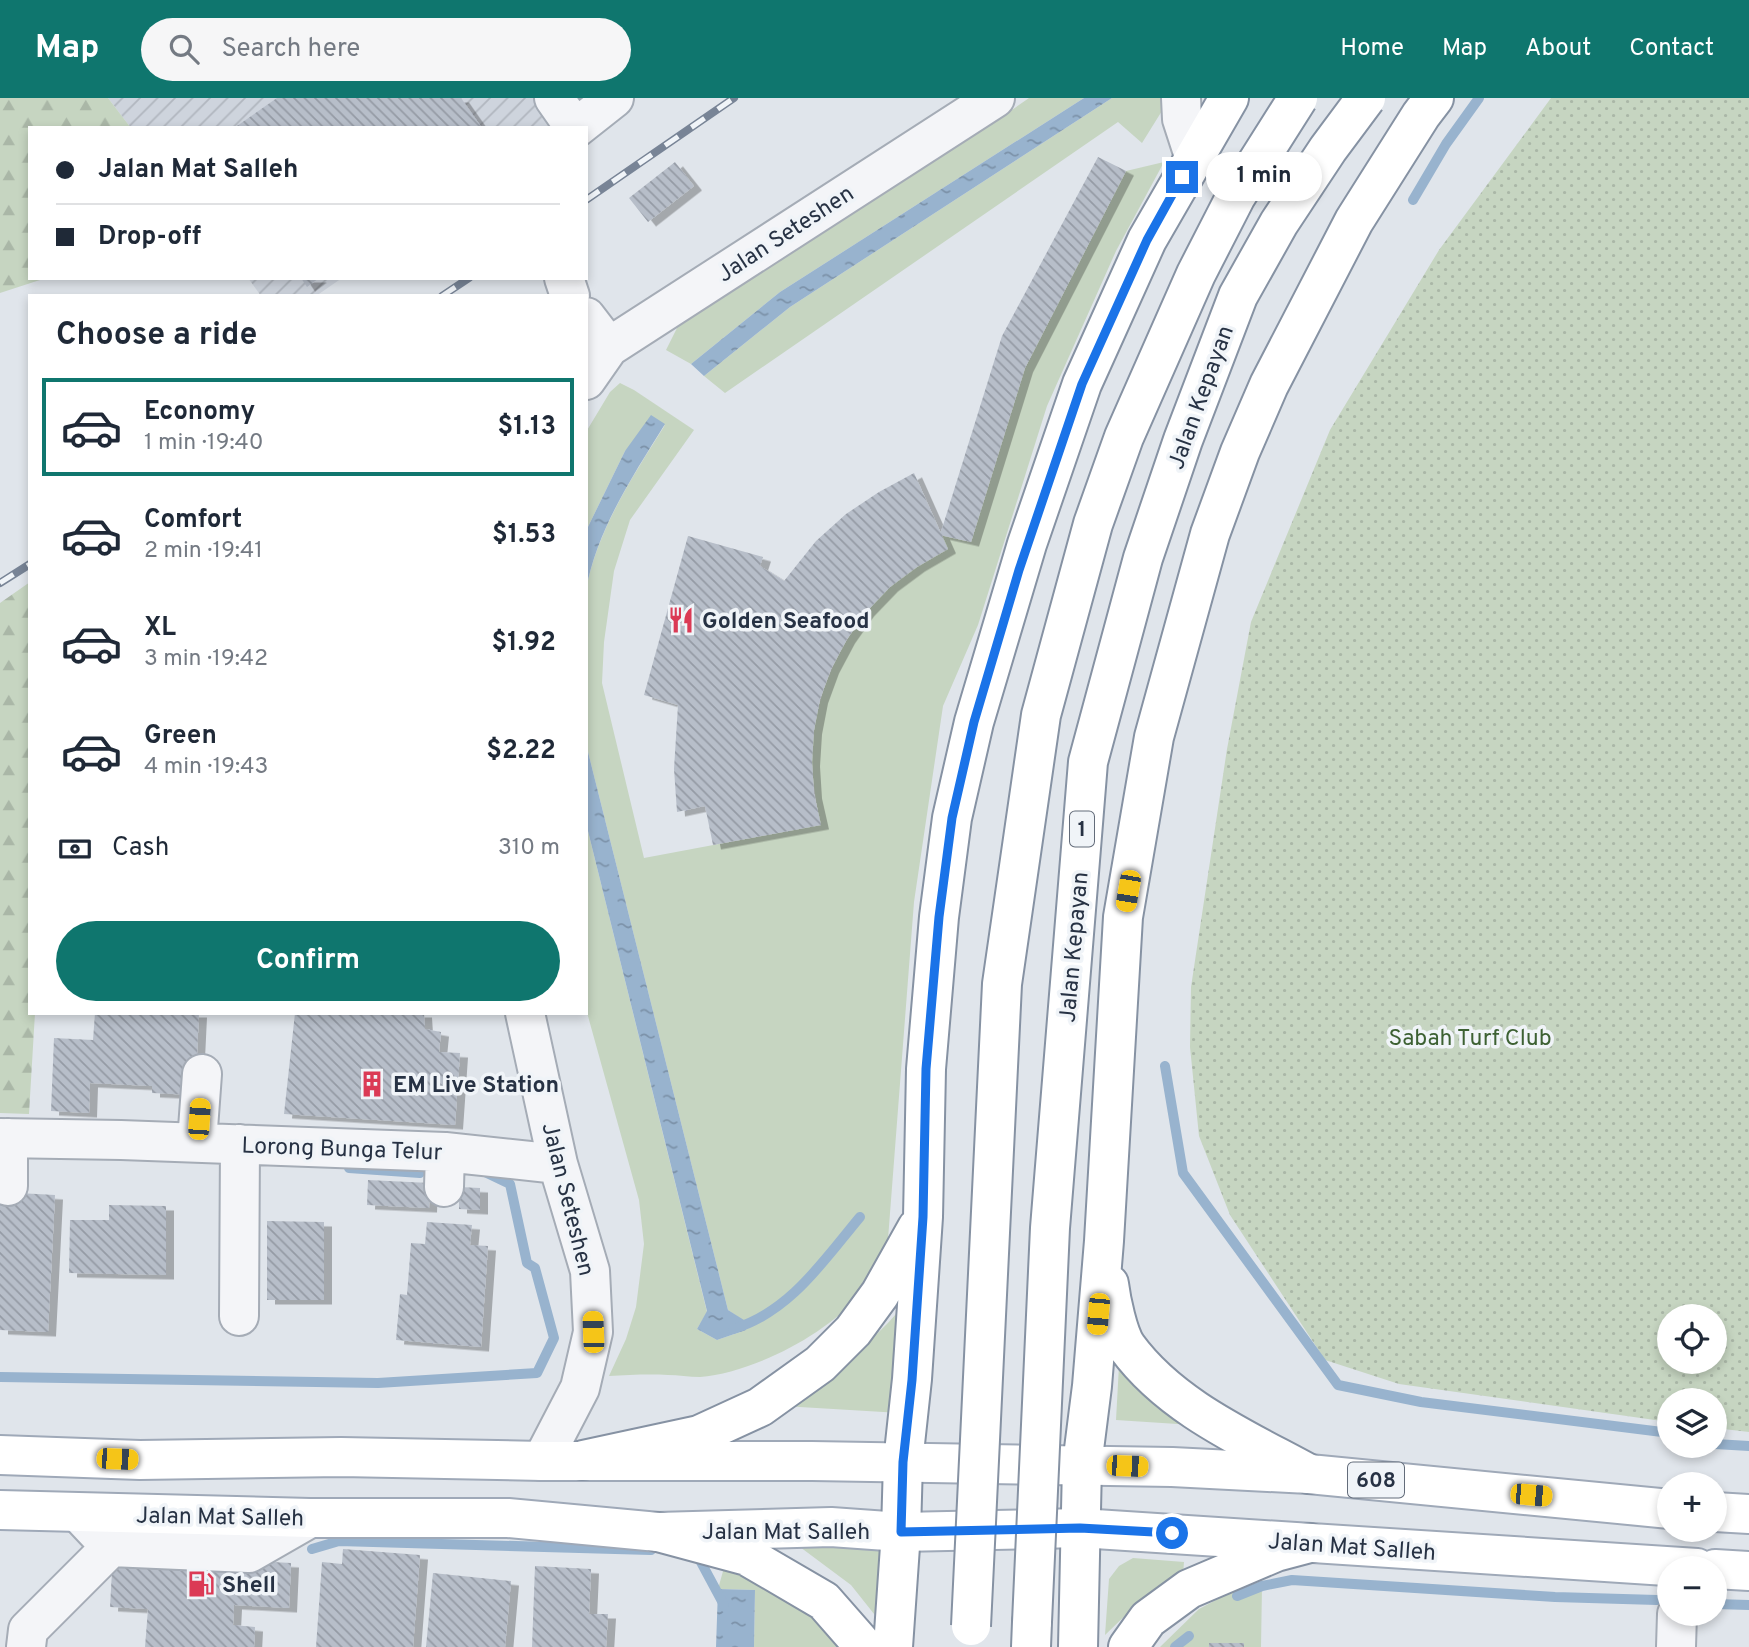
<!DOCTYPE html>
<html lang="en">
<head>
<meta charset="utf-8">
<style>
  body { margin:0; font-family:Overpass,sans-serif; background:#f6f6f7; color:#1f2937; height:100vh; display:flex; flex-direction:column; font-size:26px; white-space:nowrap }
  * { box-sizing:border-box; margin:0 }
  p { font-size:23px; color:#747a83 }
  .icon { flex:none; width:38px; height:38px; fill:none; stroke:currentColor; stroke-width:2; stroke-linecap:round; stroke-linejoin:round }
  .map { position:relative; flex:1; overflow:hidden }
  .side { position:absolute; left:28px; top:196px; width:560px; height:721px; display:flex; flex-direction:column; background:#fff; border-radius:0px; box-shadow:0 4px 10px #0003 }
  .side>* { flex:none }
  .top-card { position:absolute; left:28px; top:28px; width:560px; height:154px; border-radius:0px; box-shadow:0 4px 10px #0003; display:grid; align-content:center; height:154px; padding:0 28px; background:#fff }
  .fabs { position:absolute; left:1657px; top:1206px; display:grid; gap:14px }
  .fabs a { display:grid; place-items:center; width:70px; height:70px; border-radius:50%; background:#fff; box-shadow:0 4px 10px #0003; font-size:35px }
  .end { position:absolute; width:32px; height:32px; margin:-16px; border:9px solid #1a73e8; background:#fff; box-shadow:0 0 0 4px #fff }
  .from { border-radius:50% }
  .bubble { position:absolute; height:49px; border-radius:24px; background:#fff; box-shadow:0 4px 10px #0003; font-size:23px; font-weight:700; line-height:49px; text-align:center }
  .car { position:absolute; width:21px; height:42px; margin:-21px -10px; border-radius:9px; box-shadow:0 0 5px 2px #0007; background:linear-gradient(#f5c518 24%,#345 0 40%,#f5c518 0 76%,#345 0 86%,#f5c518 0) }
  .top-card b { display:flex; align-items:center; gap:24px; height:66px; font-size:26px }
  .top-card b+b { border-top:2px solid #e0e1e3 }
  .top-card i { width:18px; height:18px; background:#1f2937 }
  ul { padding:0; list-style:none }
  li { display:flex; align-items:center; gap:21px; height:98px; margin:0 14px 10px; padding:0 14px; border:4px solid transparent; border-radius:0px }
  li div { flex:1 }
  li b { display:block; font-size:26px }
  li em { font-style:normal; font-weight:700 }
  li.selected { border-color:#0f766e }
  li>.icon { width:63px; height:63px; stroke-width:1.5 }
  h2 { padding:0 28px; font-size:32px; line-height:84px }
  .pay { display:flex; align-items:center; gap:18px; height:77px; padding:0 28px; font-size:26px }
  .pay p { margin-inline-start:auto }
  .primary-button { display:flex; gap:14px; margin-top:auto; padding:14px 28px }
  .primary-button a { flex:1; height:80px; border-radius:42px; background:#0f766e; color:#fff; font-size:28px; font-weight:700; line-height:80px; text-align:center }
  header { display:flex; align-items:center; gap:42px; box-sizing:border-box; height:98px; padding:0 35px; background:#0f766e; color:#fff }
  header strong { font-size:33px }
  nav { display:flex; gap:38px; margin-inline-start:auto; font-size:24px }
  .search { width:490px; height:63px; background:#f6f6f7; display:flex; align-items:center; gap:18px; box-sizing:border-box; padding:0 24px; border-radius:38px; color:#747a83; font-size:26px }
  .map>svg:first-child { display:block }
  .industrial { fill:url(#industrial-furrows) }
  .grass { fill:#c6d5c1 }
  .forest { fill:url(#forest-firs) }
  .park { fill:url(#park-dots); fill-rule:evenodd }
  .water { fill:url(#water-ripples) }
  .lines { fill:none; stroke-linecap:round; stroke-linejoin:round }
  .stream { stroke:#98b3ce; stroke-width:10 }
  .building { fill:url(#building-back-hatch); filter:url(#shadow) }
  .minor-casing { stroke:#a5acb6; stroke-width:42 }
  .major-casing { stroke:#9fa9b8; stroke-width:42 }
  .highway-casing { stroke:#8692a3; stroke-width:42 }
  .minor { stroke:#f4f5f8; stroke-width:38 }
  .major { stroke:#fff; stroke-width:38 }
  .highway { stroke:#fff; stroke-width:38 }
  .rail-casing { stroke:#788496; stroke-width:8 }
  .rail { stroke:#f0f4f8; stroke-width:5; stroke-dasharray:16; stroke-linecap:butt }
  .highway-bridge-casing { stroke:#8692a3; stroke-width:42; stroke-linecap:butt }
  .highway-bridge { stroke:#fff; stroke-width:38 }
  .route { stroke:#1a73e8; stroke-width:9 }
  .labels { text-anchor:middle; stroke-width:7; stroke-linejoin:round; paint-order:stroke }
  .shield { fill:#f0f4f8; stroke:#636c7a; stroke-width:2 }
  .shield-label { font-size:21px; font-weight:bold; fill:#273244 }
  .street-label { font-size:23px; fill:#273244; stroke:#f0f4f8 }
  .poi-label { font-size:23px; font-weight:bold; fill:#273244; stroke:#f0f4f8; text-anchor:start }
  .park-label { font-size:23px; fill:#3d6133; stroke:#f0f4f8 }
</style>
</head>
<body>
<header>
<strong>Map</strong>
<div class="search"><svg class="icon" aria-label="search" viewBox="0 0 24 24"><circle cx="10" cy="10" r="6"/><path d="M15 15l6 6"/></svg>Search here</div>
<nav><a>Home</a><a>Map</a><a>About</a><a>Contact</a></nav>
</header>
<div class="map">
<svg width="1749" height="1549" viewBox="0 0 1749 1549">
  <defs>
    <pattern id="industrial-furrows" width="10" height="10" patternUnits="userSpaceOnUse" patternTransform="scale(1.75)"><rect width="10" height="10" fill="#ced4dd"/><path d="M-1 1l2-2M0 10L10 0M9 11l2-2" fill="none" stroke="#b1b6bf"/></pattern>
    <pattern id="forest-firs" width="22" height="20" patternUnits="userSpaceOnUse" patternTransform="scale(1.75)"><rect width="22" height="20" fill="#c6d5c1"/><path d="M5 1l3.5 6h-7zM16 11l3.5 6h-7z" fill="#aab7a7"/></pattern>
    <pattern id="park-dots" width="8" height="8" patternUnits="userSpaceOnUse" patternTransform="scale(1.75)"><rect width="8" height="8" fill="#c6d5c1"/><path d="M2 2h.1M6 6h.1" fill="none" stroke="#aab7a7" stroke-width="1.8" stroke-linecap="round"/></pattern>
    <pattern id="water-ripples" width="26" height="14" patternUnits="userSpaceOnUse" patternTransform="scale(1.75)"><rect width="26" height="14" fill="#98b3ce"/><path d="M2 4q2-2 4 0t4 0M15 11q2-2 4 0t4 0" fill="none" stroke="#7c92a9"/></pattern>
    <pattern id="building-back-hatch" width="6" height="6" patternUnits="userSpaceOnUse" patternTransform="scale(1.75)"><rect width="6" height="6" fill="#b7bec9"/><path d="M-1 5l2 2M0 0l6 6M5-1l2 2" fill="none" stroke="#959ba5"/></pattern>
    <filter id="shadow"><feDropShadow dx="8" dy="4.5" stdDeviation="0" flood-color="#0004"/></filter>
  </defs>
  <rect width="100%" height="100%" fill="#e0e5eb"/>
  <path class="industrial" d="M108,0H608L564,30H131Z
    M248,180H342L316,198H261Z"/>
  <path class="grass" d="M1029,0H1084L780,194L691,266L666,252L678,228L697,212L1005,8L1009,14Z
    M1112,0H1170L1142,45L1118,24L725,295L704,278L790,209Z
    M1164,64L1116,153L1047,308L978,527L943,608L914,804L888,1141C880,1161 872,1180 859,1197C826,1237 752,1275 700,1279C689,1279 678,1277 668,1277C648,1276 628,1277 609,1278L626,1241L636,1209L644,1146L639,1102L586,911V725L707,1214L697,1231L717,1242L746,1232L744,1223L728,1212L586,646V492C597,432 633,378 665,327L625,353L586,433V334L610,294L620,285L634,292L694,332L630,422L614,473L604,544L602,585L644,760L820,727C817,705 812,684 812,663C812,597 842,535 889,490C906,474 927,463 947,451L940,437L971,444L1025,270L1126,73Z
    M900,1211V1315L783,1308C823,1278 869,1250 900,1211Z
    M1121,1231L1239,1330L1116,1322Z
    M803,1441L888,1454L882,1526L851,1487L800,1449Z
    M727,1459L792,1495L844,1549H754L755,1492L718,1491Z
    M1133,1460L1184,1464L1183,1476L1135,1508L1105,1537L1109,1481L1119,1468Z
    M1262,1488L1261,1549H1160L1199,1511L1235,1492Z"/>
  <path class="forest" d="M0,0H108L131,30H30V180H46L0,195Z
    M30,484V915H35L29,1016L0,1015V505Z"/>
  <path class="park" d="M1551,0H1749V1334L1715,1330V1302H1670L1669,1324L1399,1286L1325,1262L1230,1117L1199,1038L1190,949L1191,889L1227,651L1251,524L1330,332L1439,152ZM1670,1218H1715V1264H1670Z"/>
  <path class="water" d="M1084,0H1112L790,209L704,278L691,266L780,194Z
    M651,317L665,326C633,378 597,431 586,492V433L625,353Z
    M586,646L728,1212L744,1222L746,1232L717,1242L697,1231L707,1213L586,725Z
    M718,1491L755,1492L754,1549H716Z"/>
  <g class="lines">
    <path class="stream" d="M1413,102L1446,46L1479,0
      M1165,968L1183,1075L1338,1287L1421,1304L1670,1335
      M349,1070L420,1075
      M733,1231C790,1214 824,1162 860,1119
      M0,1279L378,1285L537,1275L554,1240L535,1170L527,1165L510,1086L487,1075
      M1715,1346L1749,1348
      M312,1451L339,1443L651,1452
      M695,1453L724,1507
      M1237,1498L1262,1488L1292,1482L1555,1499L1657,1502
      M1715,1506L1749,1507
      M1175,1549L1189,1538"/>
  </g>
  <path class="building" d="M277,0H461L482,30H234Z
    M1098,59L1126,73L1025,270L971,444L940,437L1002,238Z
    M675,64L694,88L648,124L629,100Z
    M301,180H319L307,189Z
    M914,375L948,451L917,469L890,489L866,514L847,541L831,571L820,601L814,632L812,664L814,696L821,727L713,747L705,708L677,714L674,671L678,607L644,597L688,438L763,459L760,468L784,483L816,443L846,416L879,394Z
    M95,915H199L195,997L152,995V988L90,985L89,1015L51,1013L54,940L93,942Z
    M295,915H424L425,931L441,934L439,954L460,955L455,1027L284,1016Z
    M368,1082L430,1085L429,1110L367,1107Z
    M459,1089L480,1090V1112L459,1111Z
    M0,1094L55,1097L48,1234L0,1232Z
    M109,1107L166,1108V1177L69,1175L70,1122H109Z
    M267,1123L324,1124V1202H267Z
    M427,1124L472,1127L470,1147L488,1148L481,1249L396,1242L400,1196L407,1197L411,1145L425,1146Z
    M343,1451L420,1457L413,1549H316L322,1464L342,1466Z
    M113,1455L291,1465L289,1510L234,1507L233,1527L255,1529L254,1549H145L148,1511L110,1509Z
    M535,1468L591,1471L589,1516H608L606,1549H532Z
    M433,1475L511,1483L505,1549H426Z
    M1209,1545H1244V1549H1209Z"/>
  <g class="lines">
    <g class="minor-casing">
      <path id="minor" d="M554,0L575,30
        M1181,0L1182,21L1194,58
        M576,30L614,0
        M564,180L570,198
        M586,219L609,249
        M586,282L609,249L995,0
        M525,915L558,1066L590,1173L593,1234L580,1290L542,1363
        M0,1040L121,1042L445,1054L558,1066
        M8,1040V1088
        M197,1044L202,976
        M444,1089L445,1054
        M239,1218L240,1046
        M79,1415L111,1449L249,1455L310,1420
        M26,1549L28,1532L111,1449
        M1676,1549L1677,1516"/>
    </g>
    <g class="major-casing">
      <path id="major" d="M0,1357L140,1362L341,1359L542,1363H812L1172,1369L1309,1376L1670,1411
        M0,1412L310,1420H508L658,1434L831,1429L901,1434L1080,1430L1697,1470
        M1715,1414L1749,1416
        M1715,1471L1749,1473"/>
    </g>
    <g class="highway-casing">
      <path id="highway" d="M1109,1186C1111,1202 1118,1236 1127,1249C1171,1309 1245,1341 1309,1376
        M583,1362L699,1337L760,1309L820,1266L853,1233L880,1196L917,1130
        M658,1434L747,1458L824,1503L860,1544L861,1549
        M893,1549L901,1434L903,1364L912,1281L923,1119L926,971L939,819L952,720L974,624L1027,446L1082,286L1147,142L1229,0
        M1031,1549L1032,1524
        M1078,1549L1082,1367L1092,1288L1104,1143L1123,819L1154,639L1210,436L1240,354L1269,287L1354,123L1421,17L1434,0
        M1128,1549L1148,1521L1189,1491L1276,1454L1310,1445"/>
    </g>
    <use href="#minor" class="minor"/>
    <use href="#major" class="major"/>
    <use href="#highway" class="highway"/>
    <g class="rail-casing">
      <path id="rail" d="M586,102L734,0
        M442,198L469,180
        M0,485L30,466"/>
    </g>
    <use href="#rail" class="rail"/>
    <g class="highway-bridge-casing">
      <path id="highway-bridge" d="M1032,1524L1050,1130L1088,664L1143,460L1183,342L1238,198L1279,125L1328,51L1366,0
        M971,1528L1002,886L1041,617L1093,426L1124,339L1196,176L1236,98L1298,0"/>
    </g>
    <use href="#highway-bridge" class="highway-bridge"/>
  </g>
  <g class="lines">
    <path class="route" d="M1172,1435L1080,1430L901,1434L903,1364L912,1282L923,1119L926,971L939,819L952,720L974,624L1019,472L1082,286L1147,142L1182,79"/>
  </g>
  <defs>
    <g id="restaurant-bare" transform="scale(2.1)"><path d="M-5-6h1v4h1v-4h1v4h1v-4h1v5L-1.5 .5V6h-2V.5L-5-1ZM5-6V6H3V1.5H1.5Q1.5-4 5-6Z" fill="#db3a55" stroke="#f0f4f8" stroke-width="2.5" paint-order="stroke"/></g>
    <g id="building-bare" transform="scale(2.1)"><path d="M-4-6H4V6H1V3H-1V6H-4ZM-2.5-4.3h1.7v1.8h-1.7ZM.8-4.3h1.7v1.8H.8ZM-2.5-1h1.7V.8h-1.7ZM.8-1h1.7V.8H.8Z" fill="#db3a55" stroke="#f0f4f8" stroke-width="2.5" paint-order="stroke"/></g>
    <g id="fuel-bare" transform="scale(2.1)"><path d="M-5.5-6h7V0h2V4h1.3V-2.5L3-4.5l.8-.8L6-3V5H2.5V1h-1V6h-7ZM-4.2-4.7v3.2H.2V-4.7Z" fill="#db3a55" stroke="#f0f4f8" stroke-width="2.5" paint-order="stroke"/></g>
  </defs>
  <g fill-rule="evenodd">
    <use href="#restaurant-bare" x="681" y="522"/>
    <use href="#building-bare" x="372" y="986"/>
    <use href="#fuel-bare" x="201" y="1486"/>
  </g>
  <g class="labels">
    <g class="shield">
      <rect x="1070" y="713.5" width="24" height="35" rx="5"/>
      <rect x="1348" y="1364.5" width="56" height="35" rx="5"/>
    </g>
    <g class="shield-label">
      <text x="1082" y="738">1</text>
      <text x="1376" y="1389">608</text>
    </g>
    <g class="street-label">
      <text transform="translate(785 135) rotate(-33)" y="8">Jalan Seteshen</text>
      <text transform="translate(1200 299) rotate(-70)" y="8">Jalan Kepayan</text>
      <text transform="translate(1073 849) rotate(-85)" y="8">Jalan Kepayan</text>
      <text transform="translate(342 1050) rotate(2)" y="8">Lorong Bunga Telur</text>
      <text transform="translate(569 1101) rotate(76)" y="8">Jalan Seteshen</text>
      <text transform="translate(220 1418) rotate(1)" y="8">Jalan Mat Salleh</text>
      <text x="786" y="1441">Jalan Mat Salleh</text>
      <text transform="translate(1352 1448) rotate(4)" y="8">Jalan Mat Salleh</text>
    </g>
    <g class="poi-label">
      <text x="702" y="530">Golden Seafood</text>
      <text x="393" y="994">EM Live Station</text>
      <text x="222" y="1494">Shell</text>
    </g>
    <g class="park-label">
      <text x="1470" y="947">Sabah Turf Club</text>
    </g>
  </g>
</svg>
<div class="fabs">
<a><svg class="icon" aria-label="locate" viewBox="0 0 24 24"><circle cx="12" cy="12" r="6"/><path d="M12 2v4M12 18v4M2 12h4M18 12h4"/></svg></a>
<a><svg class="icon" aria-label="layers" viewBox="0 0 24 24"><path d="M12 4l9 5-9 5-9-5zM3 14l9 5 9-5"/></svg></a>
<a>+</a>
<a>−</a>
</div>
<i class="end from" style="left:1172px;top:1435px"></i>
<i class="end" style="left:1182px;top:79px"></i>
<div class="bubble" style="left:1206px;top:54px;width:116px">1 min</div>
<i class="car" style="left:1128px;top:793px;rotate:190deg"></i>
<i class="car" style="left:199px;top:1021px;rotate:4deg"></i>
<i class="car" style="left:1098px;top:1216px;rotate:185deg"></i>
<i class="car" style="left:593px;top:1234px;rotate:358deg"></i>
<i class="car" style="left:117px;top:1361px;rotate:92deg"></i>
<i class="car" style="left:1127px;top:1368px;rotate:92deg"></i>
<i class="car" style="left:1531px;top:1397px;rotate:95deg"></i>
<div class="top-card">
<b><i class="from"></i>Jalan Mat Salleh</b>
<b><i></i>Drop-off</b>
</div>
<section class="side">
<h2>Choose a ride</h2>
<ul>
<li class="selected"><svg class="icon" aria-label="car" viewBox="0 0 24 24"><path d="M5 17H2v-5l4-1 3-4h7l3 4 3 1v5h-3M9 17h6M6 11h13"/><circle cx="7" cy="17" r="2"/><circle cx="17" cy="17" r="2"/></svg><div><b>Economy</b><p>1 min · 19:40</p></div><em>$1.13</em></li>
<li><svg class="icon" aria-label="car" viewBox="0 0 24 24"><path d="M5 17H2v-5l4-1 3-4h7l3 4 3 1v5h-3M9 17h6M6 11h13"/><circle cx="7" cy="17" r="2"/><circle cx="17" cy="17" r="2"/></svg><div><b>Comfort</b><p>2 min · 19:41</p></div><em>$1.53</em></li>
<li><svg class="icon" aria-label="car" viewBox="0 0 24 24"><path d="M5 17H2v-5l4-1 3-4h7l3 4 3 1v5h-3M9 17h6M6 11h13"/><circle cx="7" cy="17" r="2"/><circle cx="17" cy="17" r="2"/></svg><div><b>XL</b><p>3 min · 19:42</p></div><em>$1.92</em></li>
<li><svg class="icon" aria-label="car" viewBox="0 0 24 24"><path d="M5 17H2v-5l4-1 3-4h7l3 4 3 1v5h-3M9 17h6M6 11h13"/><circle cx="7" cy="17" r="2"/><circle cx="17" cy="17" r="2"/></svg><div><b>Green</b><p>4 min · 19:43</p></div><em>$2.22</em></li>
</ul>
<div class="pay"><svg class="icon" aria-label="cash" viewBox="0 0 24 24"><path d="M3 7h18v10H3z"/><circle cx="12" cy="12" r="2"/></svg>Cash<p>310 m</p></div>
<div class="primary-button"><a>Confirm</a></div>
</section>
</div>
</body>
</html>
